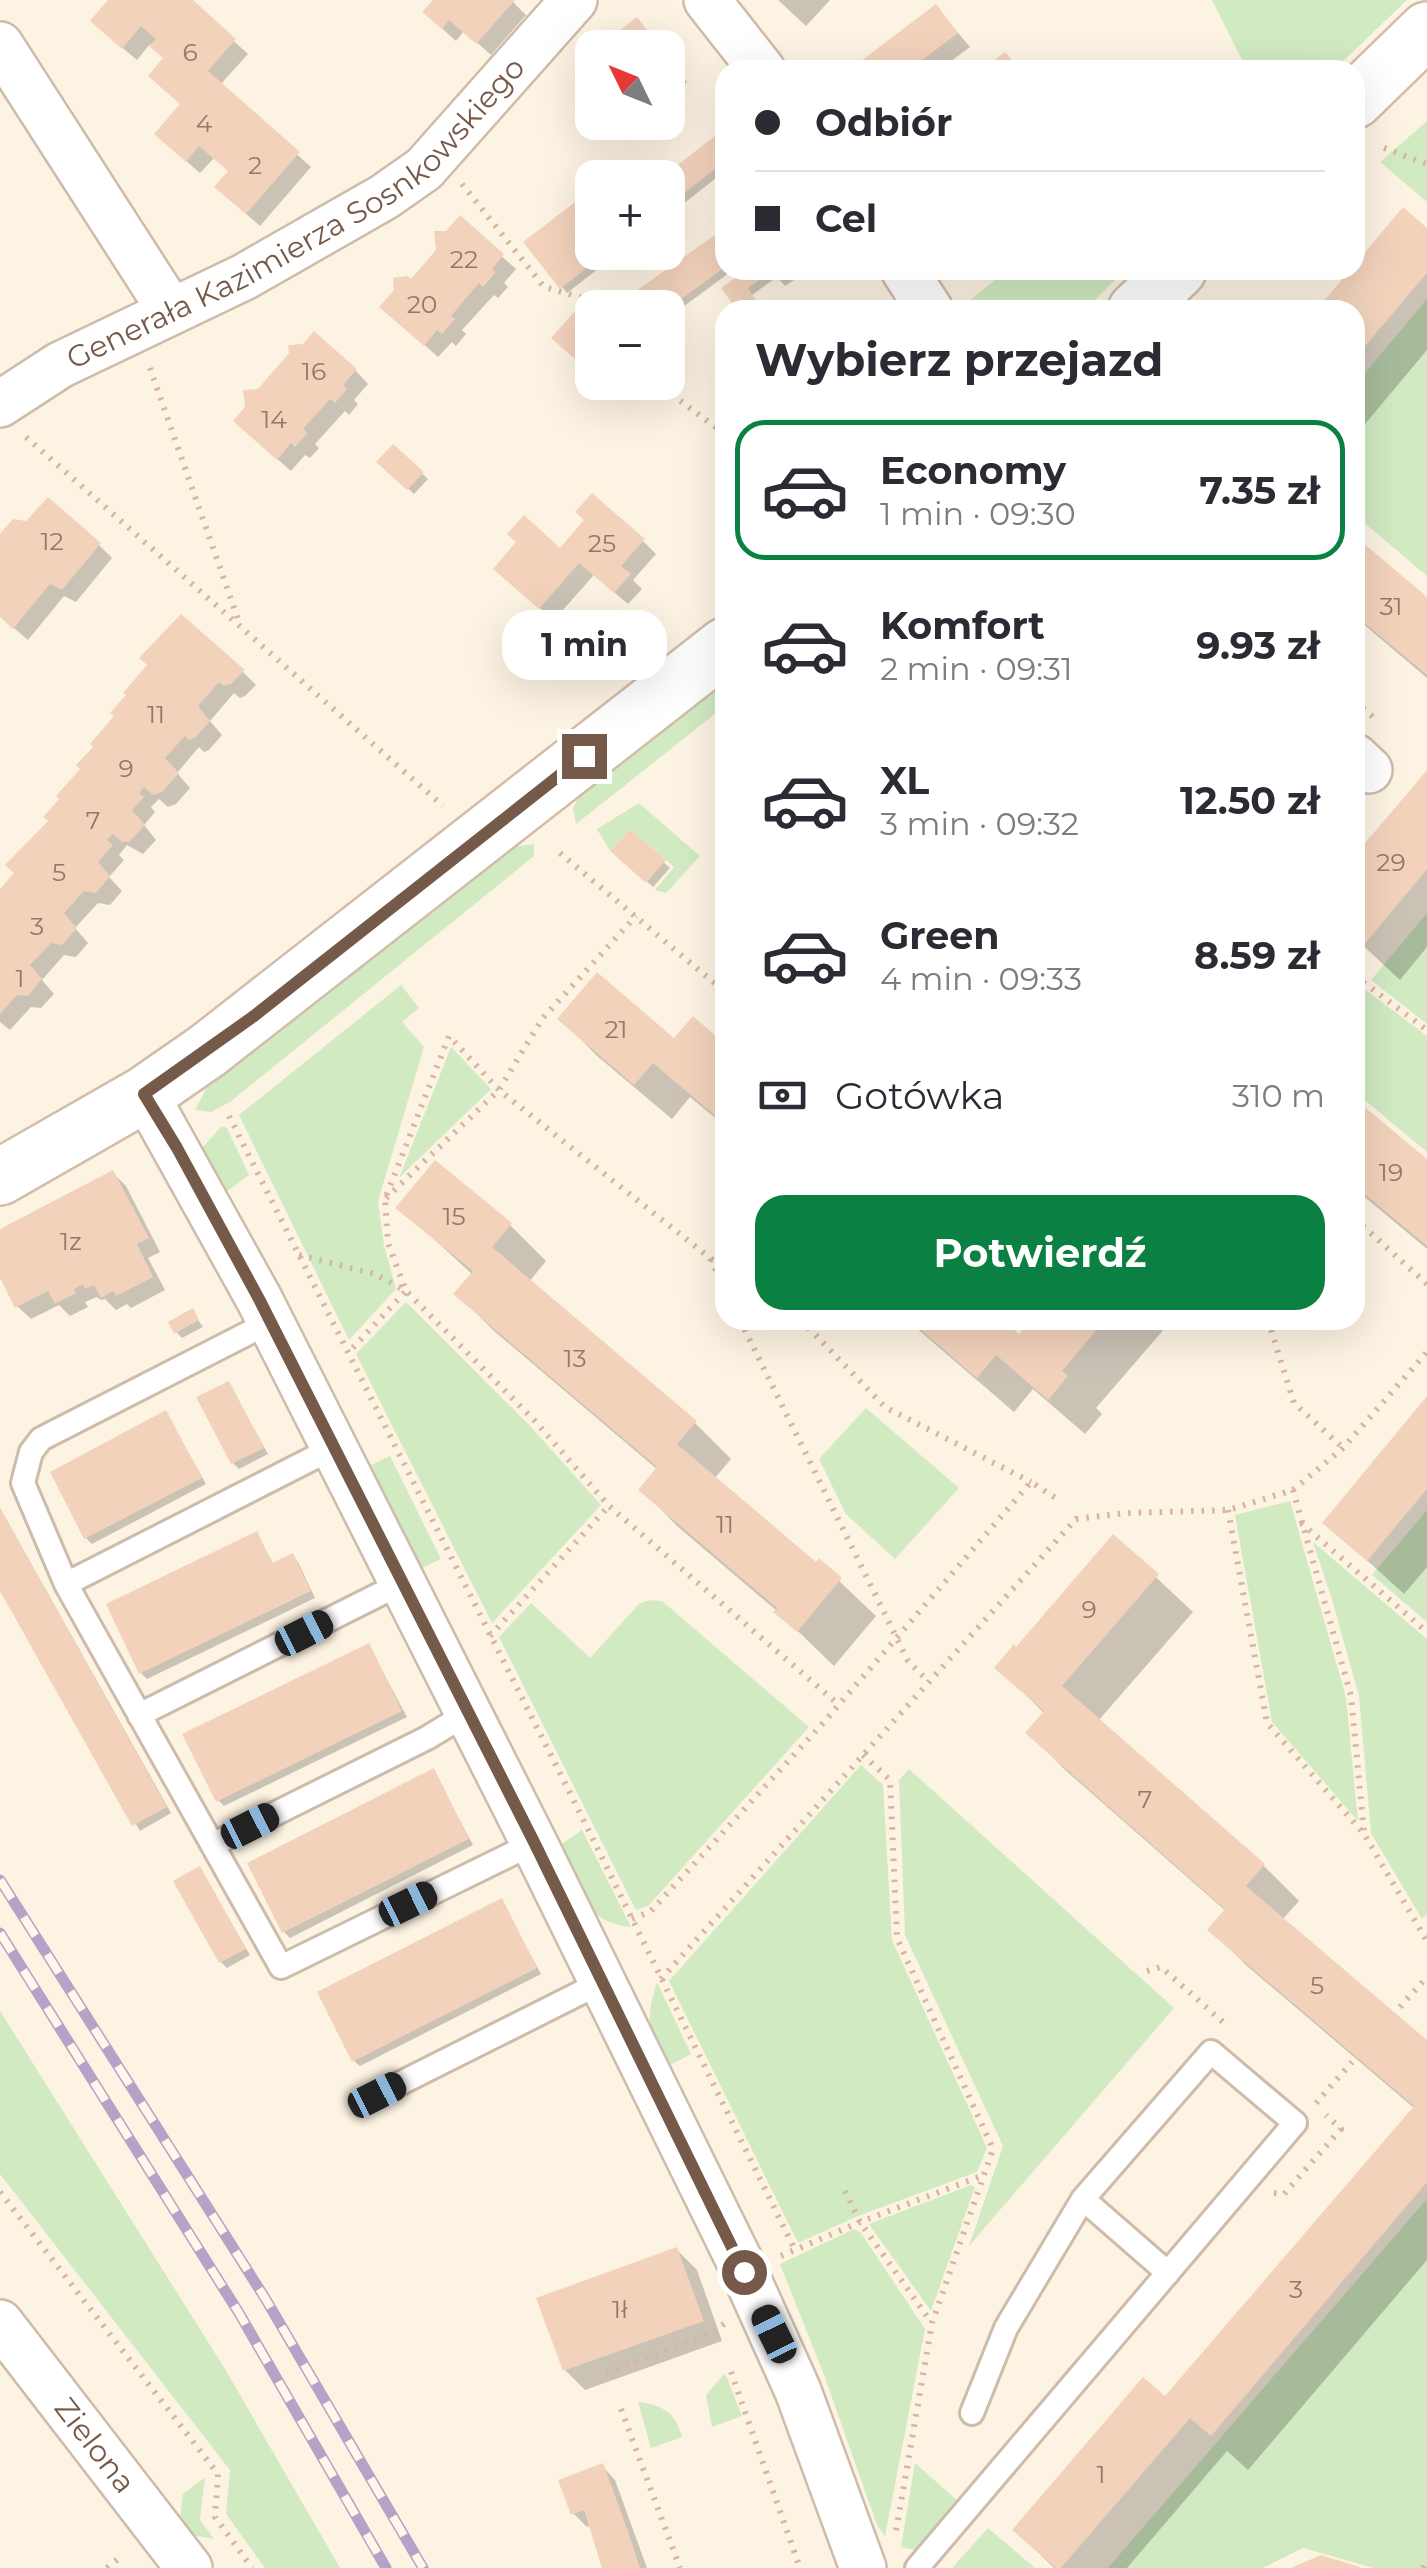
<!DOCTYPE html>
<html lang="pl">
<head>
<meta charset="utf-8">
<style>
  body { margin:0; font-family:Montserrat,sans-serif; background:#f7f7f7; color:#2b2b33; height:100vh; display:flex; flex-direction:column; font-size:38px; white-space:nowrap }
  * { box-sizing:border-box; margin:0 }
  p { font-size:32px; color:#7c7c81 }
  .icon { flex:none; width:55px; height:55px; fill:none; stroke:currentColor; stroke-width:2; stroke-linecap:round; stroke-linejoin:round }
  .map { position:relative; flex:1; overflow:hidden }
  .sheet { position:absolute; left:715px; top:300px; width:650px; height:1030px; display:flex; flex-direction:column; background:#fff; border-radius:30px; box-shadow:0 10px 40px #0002 }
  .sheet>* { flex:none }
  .guide { position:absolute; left:715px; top:60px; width:650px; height:220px; border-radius:30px; box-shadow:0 10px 40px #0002; display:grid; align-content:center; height:220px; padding:0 40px; background:#fff }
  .needle { width:65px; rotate:313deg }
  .controls { position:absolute; left:575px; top:30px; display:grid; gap:20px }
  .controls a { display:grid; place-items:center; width:110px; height:110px; border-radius:20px; background:#fff; box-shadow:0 10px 40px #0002; font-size:50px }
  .end { position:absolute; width:45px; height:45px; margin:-22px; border:12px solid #755a49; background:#fff; box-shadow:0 0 0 5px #fff }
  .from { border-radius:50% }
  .bubble { position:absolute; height:70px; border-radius:30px; background:#fff; box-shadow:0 10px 40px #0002; font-size:32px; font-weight:700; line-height:70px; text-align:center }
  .car { position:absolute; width:30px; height:60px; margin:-30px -15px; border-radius:12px; box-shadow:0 0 8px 2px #0007; background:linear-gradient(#222 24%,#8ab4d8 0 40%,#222 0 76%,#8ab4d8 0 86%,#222 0) }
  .guide b { display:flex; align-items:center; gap:35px; height:95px; font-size:38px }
  .guide b+b { border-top:2px solid #e1e1e2 }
  .guide i { width:25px; height:25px; background:#2b2b33 }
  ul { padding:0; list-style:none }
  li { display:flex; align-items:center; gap:30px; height:140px; margin:0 20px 15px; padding:0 20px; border:5px solid transparent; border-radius:30px }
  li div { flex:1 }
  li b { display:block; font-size:38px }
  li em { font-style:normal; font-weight:700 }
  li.selected { border-color:#0b8043 }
  li>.icon { width:90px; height:90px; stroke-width:1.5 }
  h2 { padding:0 40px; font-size:45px; line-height:120px }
  .pay { display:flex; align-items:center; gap:25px; height:110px; padding:0 40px; font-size:38px }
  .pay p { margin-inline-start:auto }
  .button { display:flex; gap:20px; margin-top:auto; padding:20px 40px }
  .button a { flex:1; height:115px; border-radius:30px; background:#0b8043; color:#fff; font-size:40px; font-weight:700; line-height:115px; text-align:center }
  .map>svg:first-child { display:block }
  .green { fill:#d1eac2 }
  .shadow { fill:#0003 }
  .building { fill:#f2d2bb }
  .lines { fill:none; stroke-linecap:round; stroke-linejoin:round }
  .service-casing { stroke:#cebbaa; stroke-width:28 }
  .minor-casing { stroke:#cebbaa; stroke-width:50 }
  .secondary-casing { stroke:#d3bdaa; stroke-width:60 }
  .path { stroke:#d7b59e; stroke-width:6; stroke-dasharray:2.5 8; stroke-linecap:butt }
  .service { stroke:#fff; stroke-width:22 }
  .minor { stroke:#fff; stroke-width:45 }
  .secondary { stroke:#fff; stroke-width:55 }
  .rail-casing { stroke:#b6a2c6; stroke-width:11 }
  .rail { stroke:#fff7ea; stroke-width:8; stroke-dasharray:22; stroke-linecap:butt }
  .route { stroke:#755a49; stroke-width:12 }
  .labels { text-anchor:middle; stroke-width:8; stroke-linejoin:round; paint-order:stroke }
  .number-label { font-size:25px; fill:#947866 }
  .street-label { font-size:30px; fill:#755a49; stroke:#fff7ea }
</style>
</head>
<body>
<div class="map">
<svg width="1427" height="2568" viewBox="0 0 1427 2568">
  <rect width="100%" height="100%" fill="#fdf3e3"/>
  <path class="green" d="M1212,0H1407L1334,70H1247Z
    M1427,121V202L1380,162Z
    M1007,270H1125L1085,310H958Z
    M1427,299V576L1355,515V385Z
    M725,679V706L576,824L573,809L580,793Z
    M639,803L700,856L666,893L655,890L674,867L630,829L610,851L597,829Z
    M534,844V856L230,1102L211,1112L195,1110L208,1085L507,848Z
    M1427,913V1024L1371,980Z
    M1355,982L1427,1036V1152L1355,1092Z
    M401,985L419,1008L402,1022L424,1047L378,1201L384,1245L396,1289L349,1340L239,1115Z
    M451,1047L491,1089L399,1178Z
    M222,1126L227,1128L249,1175L226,1192L202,1148Z
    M406,1302L530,1426L601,1505L492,1623L356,1354Z
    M866,1408L959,1488L895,1559L846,1514L819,1459Z
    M390,1456L441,1559L416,1571L365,1468Z
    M1290,1501L1346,1697L1358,1821L1272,1722L1235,1515Z
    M1427,1510V1622L1372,1575Z
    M1313,1542L1427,1639V1914L1422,1919L1371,1833L1359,1696L1333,1603Z
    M650,1600L662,1601L809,1727L648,1906L636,1910L499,1637L531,1603L590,1658L639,1604Z
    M861,1765L883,1785L892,1940L987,2148L977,2172L858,2216L798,2243L669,1981Z
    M909,1769L1174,2008L969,2246L1003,2146L905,1935L899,1780Z
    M582,1830L631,1927C583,1922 576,1887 556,1848Z
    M657,1982L691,2054L665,2068C648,2033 645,2020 657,1982Z
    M0,2011L225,2369L340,2568H265L226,2514L230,2470L0,2174Z
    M971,2185L975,2187L931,2311L869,2224Z
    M1427,2199V2568H1374L1303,2548L1263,2568H1108Z
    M854,2229L861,2233L925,2329L885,2536L877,2525L824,2375L780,2264Z
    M725,2373L742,2416L712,2427L706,2395Z
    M638,2402C662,2405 676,2412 682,2437L651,2448Z
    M915,2463L959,2502L919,2551L901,2547Z
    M205,2477L200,2520L214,2539L192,2535L180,2519L183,2494Z
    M988,2528L1035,2568H952Z"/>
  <path class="shadow" d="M111,0H189L248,54L220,85L311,167L260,226L230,200V172L214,158L200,173L170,147L182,104L166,59L150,44L137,60L106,34Z
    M436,0H511L526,15L491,55L464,31L456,41L438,25Z
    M778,0H830L806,26Z
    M936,7L970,47L939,70H853Z
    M668,56L687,82L668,97Z
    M725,131V171L668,216V178Z
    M622,169L631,178H611Z
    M592,192V252H620L567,293L527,243Z
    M460,219L516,269L504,283L508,287L498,298L494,295L462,330L466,334L456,346L452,342L438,357L396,320L411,282Z
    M725,231V270H733L668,318V308Z
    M1427,231V350L1355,436V310H1319L1355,268Z
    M751,270H806L807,271L785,286L777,277L752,295L760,307L756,310H740L724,289Z
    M576,315L592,330V358L585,366L554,338Z
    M355,370L368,384L354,400L358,404L349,415L345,411L315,444L319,448L310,458L305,455L291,471L249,434Z
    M393,447L428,479L414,494L380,462Z
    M587,521L643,541L656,554L633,580L642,589L628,604L594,575L554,620L509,582L561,551Z
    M0,536L99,545L112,558L76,602L64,596L28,640L0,616Z
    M1355,539L1427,600V678L1355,617Z
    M243,672L256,685L245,696L240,698L234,693L210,721L222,735L209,750L204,752L199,747L177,773L190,788L176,804L168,807L159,799L151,807L155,812L144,825L156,840L143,854L127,845L119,855L124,860L109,877L122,891L110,905L98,903L75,928L88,943L76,957L64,955L42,980L54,994L41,1008L31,1007L10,1030L0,1022V891L17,874L117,717Z
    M1427,774V947L1400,980L1355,938V859Z
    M630,832L670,868L653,887L614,851Z
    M561,1019L675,1042L725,1047V1126L690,1097L672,1119L596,1055Z
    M1355,1102L1427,1162V1249L1355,1189Z
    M435,1164L510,1225L546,1261L529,1282L695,1423L731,1459L714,1479L816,1566L819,1562L876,1616L834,1666L777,1611L677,1526L642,1490L658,1470L493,1330L457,1294L473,1275L399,1207Z
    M113,1173L126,1186L160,1252L148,1258L165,1290L131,1308L127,1304L116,1310L105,1299L101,1300L97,1297L85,1302L88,1307L70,1316L59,1305L31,1319L17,1306L0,1273V1231Z
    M192,1311L203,1327L182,1338L176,1332Z
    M907,1320H999L1020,1337L1034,1320H1172L1096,1408L1102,1414L1085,1434L1033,1389L1014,1412Z
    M229,1384L268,1454L239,1469L233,1463Z
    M1427,1400V1567L1404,1594L1326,1523Z
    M166,1413L206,1484L92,1544L86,1538Z
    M0,1508L171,1813L140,1831L0,1586Z
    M257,1534L274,1565L292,1556L298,1562L315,1598L147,1679L141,1673Z
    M1114,1538L1193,1612L1098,1721L1263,1865L1299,1901L1282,1920L1427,2044V2260L1248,2470L1227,2451L1127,2568H1054L1015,2530L1165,2400L1414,2108L1246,1965L1211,1930L1227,1912L1064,1769L1029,1733L1045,1714L997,1667L1016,1650Z
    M369,1646L407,1717L224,1806L218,1800Z
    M433,1771L473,1845L290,1938L284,1932Z
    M200,1869L250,1955L227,1968L221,1962Z
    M501,1901L541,1974L360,2066L354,2061Z
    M677,2250L697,2270L722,2341L585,2390L565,2370Z
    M602,2466L615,2480L647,2568H607L592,2525L587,2527L573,2513Z"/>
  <path class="building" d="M108,0H193L236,39L208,71L300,152L246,214L214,187L228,171L199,146L186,162L154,134L180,104L148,76L163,58L149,46L156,39L141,26L122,49L90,21Z
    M433,0H515L476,44L449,20L442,29L422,12Z
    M936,4L958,33L909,70H849Z
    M637,17L661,48H597Z
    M1005,52L1020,70H981Z
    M725,128V161L668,206V178H661Z
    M592,189V252H607L560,289L523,242Z
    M1403,207L1427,228V273L1355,358V310H1316L1350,270H1355V264Z
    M460,215L504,254L492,269L496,272L483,287L479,283L451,316L455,319L442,334L437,330L424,346L379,307L394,290L393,278L407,276L411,279L436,250L434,231H446Z
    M725,228V267L669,308H612Z
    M746,270H794L777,281L771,272L748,288L756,300L737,310L721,288Z
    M575,311L592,326V346L578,362L551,338Z
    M314,331L357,369L343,385L347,389L335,403L330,399L303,429L308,433L295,447L291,443L277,460L233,421L245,407L243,390L258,389L289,353L288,345L303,344Z
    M393,444L424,472L407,490L376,462Z
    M592,493L645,539L621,566L631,574L614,593L579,563L539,609L493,569L516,542L507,534L524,515L560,548L584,520L575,512Z
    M48,497L101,543L62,590L50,584L13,629L0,617V534L13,519L26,521Z
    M1355,536L1427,597V675L1355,615Z
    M181,614L245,670L231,684L224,686L219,682L198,706L210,721L196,737L189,740L185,736L165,758L179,773L162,792L153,795L144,787L139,793L144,797L132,810L145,825L129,842H122L113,834L107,840L113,845L98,862L110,876L96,893L84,891L64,913L77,928L62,945L51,943L30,965L42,979L28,996L17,995L0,1014V889L14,873L5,865L48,821L43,817L59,799L56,796L80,769L76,765L93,747L90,744L114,716L110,713L126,695L123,693L147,665L139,658Z
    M1427,770V869L1363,946L1355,939V855Z
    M630,829L666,860L646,883L610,851Z
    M597,972L674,1038L693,1016L725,1044V1124L653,1063L634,1085L557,1019Z
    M1355,1099L1427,1159V1246L1355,1186Z
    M435,1160L512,1223L492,1247L697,1421L677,1444L816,1562L819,1558L842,1578L797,1632L773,1612L777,1608L638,1490L657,1467L453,1294L473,1271L395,1208Z
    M113,1170L149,1238L137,1244L153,1277L116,1296L113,1291L101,1298L94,1285L85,1289L83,1284L74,1289L76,1293L55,1304L48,1291L15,1308L0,1278V1229Z
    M193,1308L199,1320L174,1334L168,1322Z
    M909,1320H1003L1019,1334L1031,1320H1105L1062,1371L1068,1376L1048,1400L996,1355L977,1378Z
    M229,1381L264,1448L231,1464L196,1397Z
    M1427,1396V1489L1367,1561L1322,1523Z
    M166,1410L202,1478L84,1539L50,1472Z
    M0,1508L167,1807L132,1826L0,1591Z
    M257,1531L272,1563L293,1553L311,1591L139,1674L106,1604Z
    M1113,1534L1159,1574L1062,1686L1265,1864L1246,1886L1427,2040V2182L1211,2436L1190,2418L1061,2568H1056L1012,2530L1143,2377L1165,2396L1414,2106L1207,1930L1225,1909L1025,1733L1044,1711L994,1668L1014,1644L1016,1647Z
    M369,1643L402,1711L216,1802L182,1734Z
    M434,1768L469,1839L282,1933L247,1863Z
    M200,1866L246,1949L219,1963L173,1881Z
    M502,1898L537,1968L352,2062L317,1992Z
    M677,2247L704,2321L563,2371L536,2298Z
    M603,2463L629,2534L640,2568H602L584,2510L571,2515L558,2480Z
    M1321,2555L1360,2567V2568H1291Z"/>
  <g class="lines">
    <g class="service-casing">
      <path id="service" d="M270,1322L41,1439L31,1452L23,1483L66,1584L281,1967L534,1843
        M66,1584L333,1448
        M139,1715L402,1583
        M214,1844L427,1738L468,1713
        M377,2095L602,1982
        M1083,2199L1168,2273
        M917,2568L1295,2123L1211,2052L1083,2199L1006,2328L972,2413"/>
    </g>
    <g class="minor-casing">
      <g id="minor">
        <path d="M707,0L762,70"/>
        <path d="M0,45L171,311"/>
        <path d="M904,270L930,310"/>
        <path id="s1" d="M0,404L60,365L244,277L384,197L424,169L574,0"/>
        <path d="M1355,757L1369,770"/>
        <path d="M145,1094L259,1299L534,1843L739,2260L798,2391L863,2568"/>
        <path id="s2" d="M0,2323L189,2568"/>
      </g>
    </g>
    <g class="secondary-casing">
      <path id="secondary" d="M1355,100L1427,30
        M1136,310L1178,270
        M0,1177L145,1094L207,1051L725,646"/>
    </g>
    <path class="path" d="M1384,148L1427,164
      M462,184L544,287L583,298L592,311
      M150,368L240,625
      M655,382L725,434
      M26,437L443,806
      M1355,701L1373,717
      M560,853L725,992
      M1355,976L1427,1030
      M229,1116L583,1819L795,2250
      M386,1198L499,1090L542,1019L636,916
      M1355,1219L1427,1284
      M299,1255L375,1274L406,1291L348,1353
      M711,1259L725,1264
      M725,1289L710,1258L499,1090L449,1036L385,1199L388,1243L406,1291L535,1421L609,1506L838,1704
      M740,1320L908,1661L927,1680
      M801,1320L885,1407L1031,1482
      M1268,1320L1294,1403L1343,1448
      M1293,1490L1351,1696L1364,1833
      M1228,1510L1267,1723L1364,1834L1427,1941
      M1301,1523L1427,1632
      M490,1636L609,1506
      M863,1755L890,1780L897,1938L993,2149L932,2323L896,2531
      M632,1919L651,1911L824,1722L1031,1482L1057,1499
      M1147,1971L1161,1967L1224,2023
      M661,1979L1076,1519L1127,1513L1228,1510L1293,1490L1343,1448L1427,1352
      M1400,2007L1427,1977
      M1316,2103L1352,2062
      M845,2191L860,2222L931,2322
      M0,2192L218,2474L215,2517L252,2568
      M1274,2193L1284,2194L1341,2129L1326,2115
      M781,2256L860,2222L984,2175
      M731,2372L800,2568
      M606,2373L712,2333L725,2323
      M621,2409L680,2568
      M107,2568L123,2555
      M1423,2568L1427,2561"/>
    <use href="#service" class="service"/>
    <use href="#minor" class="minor"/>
    <use href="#secondary" class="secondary"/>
    <g class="rail-casing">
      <path id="rail" d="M0,1880L265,2298L423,2568
        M0,1933L239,2313L386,2568"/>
    </g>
    <use href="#rail" class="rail"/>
  </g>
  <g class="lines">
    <path class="route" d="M584,756L254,1016L144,1094L177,1148L259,1299L534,1842L744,2272"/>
  </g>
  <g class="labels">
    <g class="number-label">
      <text x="190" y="61">6</text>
      <text x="204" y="132">4</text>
      <text x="255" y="174">2</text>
      <text x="464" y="268">22</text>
      <text x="422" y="313">20</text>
      <text x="314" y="380">16</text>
      <text x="274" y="428">14</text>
      <text x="52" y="550">12</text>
      <text x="602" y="552">25</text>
      <text x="1391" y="615">31</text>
      <text x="156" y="723">11</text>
      <text x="126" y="777">9</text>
      <text x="93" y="829">7</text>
      <text x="1391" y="871">29</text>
      <text x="59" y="881">5</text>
      <text x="37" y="935">3</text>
      <text x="20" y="987">1</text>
      <text x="616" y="1038">21</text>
      <text x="1391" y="1181">19</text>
      <text x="454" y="1225">15</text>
      <text x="71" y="1250">1z</text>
      <text x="575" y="1367">13</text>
      <text x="725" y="1533">11</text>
      <text x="1089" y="1618">9</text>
      <text x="1145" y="1808">7</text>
      <text x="1317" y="1994">5</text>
      <text x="1296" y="2298">3</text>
      <text x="620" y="2318">1ł</text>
      <text x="1101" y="2483">1</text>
    </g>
    <g class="street-label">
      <text dy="10" stroke="none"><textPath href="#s1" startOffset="355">Generała Kazimierza Sosnkowskiego</textPath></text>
      <text dy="10" stroke="none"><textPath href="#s2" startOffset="155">Zielona</textPath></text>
    </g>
  </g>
</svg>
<div class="controls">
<a><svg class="needle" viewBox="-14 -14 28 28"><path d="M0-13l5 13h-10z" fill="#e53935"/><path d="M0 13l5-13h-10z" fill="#7c7c81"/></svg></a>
<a>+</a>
<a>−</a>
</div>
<i class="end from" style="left:744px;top:2272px"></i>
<i class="end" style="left:584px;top:756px"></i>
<div class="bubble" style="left:502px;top:610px;width:165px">1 min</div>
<i class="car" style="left:304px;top:1633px;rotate:63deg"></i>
<i class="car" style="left:250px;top:1826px;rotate:63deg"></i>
<i class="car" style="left:408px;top:1904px;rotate:64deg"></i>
<i class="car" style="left:377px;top:2095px;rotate:63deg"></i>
<i class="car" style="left:774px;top:2334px;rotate:334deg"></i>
<div class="guide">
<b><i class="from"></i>Odbiór</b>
<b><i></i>Cel</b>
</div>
<section class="sheet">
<h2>Wybierz przejazd</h2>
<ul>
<li class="selected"><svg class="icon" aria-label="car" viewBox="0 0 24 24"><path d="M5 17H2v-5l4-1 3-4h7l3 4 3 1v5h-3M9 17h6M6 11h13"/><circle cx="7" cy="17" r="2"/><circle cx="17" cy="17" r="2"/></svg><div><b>Economy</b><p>1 min · 09:30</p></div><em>7.35 zł</em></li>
<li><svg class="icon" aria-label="car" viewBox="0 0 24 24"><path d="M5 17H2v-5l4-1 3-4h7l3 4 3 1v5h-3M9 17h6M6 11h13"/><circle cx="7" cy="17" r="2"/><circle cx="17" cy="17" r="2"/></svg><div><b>Komfort</b><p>2 min · 09:31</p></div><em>9.93 zł</em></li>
<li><svg class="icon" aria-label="car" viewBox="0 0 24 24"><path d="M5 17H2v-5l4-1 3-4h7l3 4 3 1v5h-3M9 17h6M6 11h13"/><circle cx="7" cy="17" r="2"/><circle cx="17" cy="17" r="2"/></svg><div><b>XL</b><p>3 min · 09:32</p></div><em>12.50 zł</em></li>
<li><svg class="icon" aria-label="car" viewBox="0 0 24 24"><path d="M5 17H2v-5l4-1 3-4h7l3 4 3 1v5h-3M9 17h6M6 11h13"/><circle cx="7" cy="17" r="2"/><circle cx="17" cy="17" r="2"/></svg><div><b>Green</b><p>4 min · 09:33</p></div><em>8.59 zł</em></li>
</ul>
<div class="pay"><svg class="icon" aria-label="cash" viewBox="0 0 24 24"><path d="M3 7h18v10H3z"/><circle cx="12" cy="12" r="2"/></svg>Gotówka<p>310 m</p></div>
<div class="button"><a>Potwierdź</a></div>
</section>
</div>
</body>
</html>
